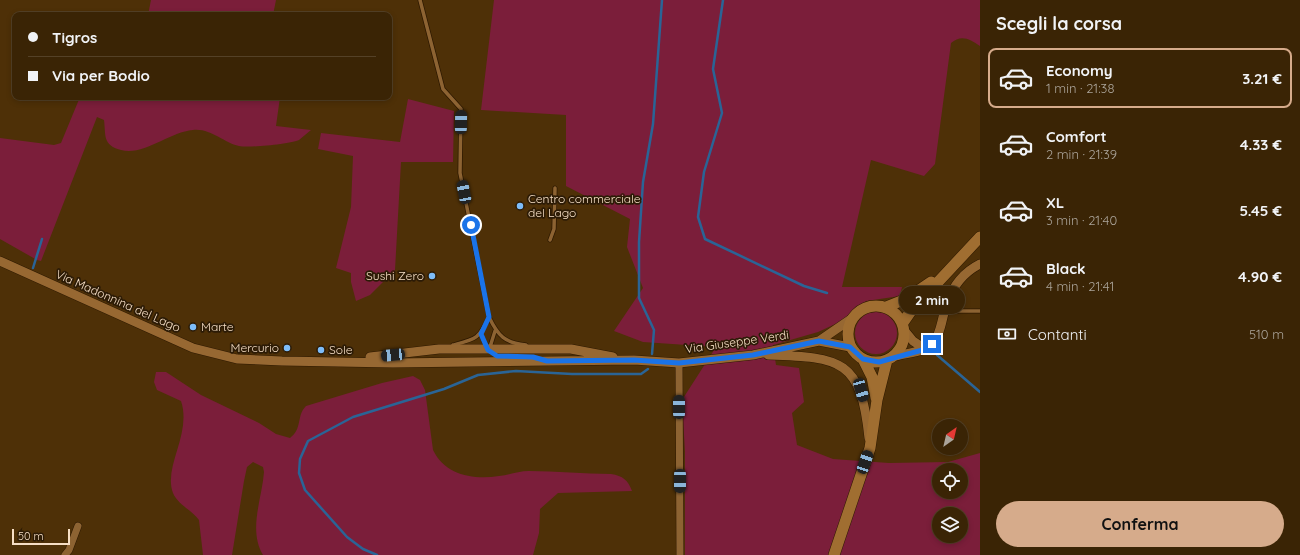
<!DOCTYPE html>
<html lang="it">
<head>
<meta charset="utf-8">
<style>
  body { margin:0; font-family:Quicksand,sans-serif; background:#412c0f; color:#f1f3f6; height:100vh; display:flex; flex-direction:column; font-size:15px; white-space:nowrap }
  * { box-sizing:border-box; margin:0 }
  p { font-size:13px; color:#aba49a }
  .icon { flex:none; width:22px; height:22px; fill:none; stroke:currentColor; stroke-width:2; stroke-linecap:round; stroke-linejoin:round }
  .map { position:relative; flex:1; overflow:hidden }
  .details { display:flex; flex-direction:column; background:#3a2405; width:320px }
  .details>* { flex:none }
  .banner { position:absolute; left:12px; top:12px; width:380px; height:88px; border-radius:8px; box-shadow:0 2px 6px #0003,0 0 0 1px #544127; display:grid; align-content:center; height:88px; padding:0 16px; background:#3a2405 }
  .needle { width:26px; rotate:34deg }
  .buttons { position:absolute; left:932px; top:419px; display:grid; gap:8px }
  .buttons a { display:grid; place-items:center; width:36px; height:36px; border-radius:50%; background:#3a2405; box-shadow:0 2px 6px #0003,0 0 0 1px #544127; font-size:20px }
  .scale { position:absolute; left:12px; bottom:10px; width:58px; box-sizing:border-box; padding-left:4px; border:2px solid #f6dec5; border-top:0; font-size:11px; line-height:14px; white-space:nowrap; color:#f6dec5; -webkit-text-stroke:3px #2c1b06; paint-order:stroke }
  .end { position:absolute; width:18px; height:18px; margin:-9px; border:5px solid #1a73e8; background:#fff; box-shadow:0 0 0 2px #fff }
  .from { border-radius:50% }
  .bubble { position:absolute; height:28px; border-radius:14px; background:#3a2405; box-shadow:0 2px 6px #0003,0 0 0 1px #544127; font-size:13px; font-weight:800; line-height:28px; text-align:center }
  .car { position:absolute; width:12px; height:24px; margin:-12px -6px; border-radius:5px; box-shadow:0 0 3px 1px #0007; background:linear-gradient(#222 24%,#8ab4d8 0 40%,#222 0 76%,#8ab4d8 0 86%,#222 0) }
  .banner b { display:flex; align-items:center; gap:14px; height:38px; font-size:15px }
  .banner b+b { border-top:1px solid #544127 }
  .banner i { width:10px; height:10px; background:#f1f3f6 }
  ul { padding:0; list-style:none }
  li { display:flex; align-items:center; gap:12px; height:60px; margin:0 8px 6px; padding:0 8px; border:2px solid transparent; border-radius:8px }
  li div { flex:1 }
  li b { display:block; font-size:15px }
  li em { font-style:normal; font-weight:800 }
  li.selected { border-color:#d6ab8b }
  li>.icon { width:36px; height:36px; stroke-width:1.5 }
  h2 { padding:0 16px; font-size:18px; line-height:48px }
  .pay { display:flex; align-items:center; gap:10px; height:44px; padding:0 16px; font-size:15px }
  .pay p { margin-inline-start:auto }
  .cta { display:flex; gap:8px; margin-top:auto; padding:8px 16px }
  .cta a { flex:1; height:46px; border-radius:24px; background:#d6ab8b; color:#111; font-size:16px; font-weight:800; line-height:46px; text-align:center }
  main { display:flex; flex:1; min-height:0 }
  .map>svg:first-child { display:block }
  .green { fill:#7b1e3a; fill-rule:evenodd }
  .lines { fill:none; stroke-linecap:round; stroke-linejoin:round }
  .stream { stroke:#2a6496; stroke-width:2.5 }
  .lane-casing { stroke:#2e1901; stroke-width:5 }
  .street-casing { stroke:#2e1901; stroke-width:8 }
  .secondary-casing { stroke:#2e1901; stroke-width:10 }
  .primary-casing { stroke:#2e1901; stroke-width:12 }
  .lane { stroke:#8d6332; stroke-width:3.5 }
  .street { stroke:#8d6332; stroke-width:7 }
  .secondary { stroke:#976832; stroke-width:9 }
  .primary { stroke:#a06e31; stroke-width:11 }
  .route { stroke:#1a73e8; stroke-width:5 }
  .poi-dot { fill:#7ebdf9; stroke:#2c1b06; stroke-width:1.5 }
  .labels { text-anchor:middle; stroke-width:3.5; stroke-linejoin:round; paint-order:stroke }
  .poi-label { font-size:12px; fill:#f6dec5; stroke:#2c1b06; text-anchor:start }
  .street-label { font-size:12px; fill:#f6dec5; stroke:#2c1b06 }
</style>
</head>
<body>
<main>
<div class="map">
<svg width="980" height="555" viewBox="0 0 980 555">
  <rect width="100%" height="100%" fill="#4e3007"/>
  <path class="green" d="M151,0H276L273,15H148Z
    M494,0H980V46C970,39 961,34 951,43L935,164L924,176L871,160L842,287H902L900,296L866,301L856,308L844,320L818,332L773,345L776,365L799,368L804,402L792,413L797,445L833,459L889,463L948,462L980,453V555H685V452L682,400L716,347L643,342L614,331L643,288L627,247L630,219L566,186V115L481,110ZM939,470H961V492H939ZM939,514H961V536H939Z
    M80,97H280L276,126L311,130C307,133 303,137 299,140C291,144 249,148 239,146C224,143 211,128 193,130C169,132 144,156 121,150C102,145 106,135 104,120L97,117L41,261L37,260L0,239V138L54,145L61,143Z
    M408,99L454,111L453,162H401L395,270L370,295L356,301L351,282V273L336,268L351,207L353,156L318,149L321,133L400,142Z
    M855 333a21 21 0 1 1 42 0a21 21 0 1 1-42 0Z
    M156,372H166L201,395L259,423L276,434L290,438C303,428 296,416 306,406L382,383L413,376L420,380L425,390L433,450C445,475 473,480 499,476C509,475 518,471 529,471C556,471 584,474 611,474C623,476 628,480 632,491L558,493L540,509L539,533L533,555H263C248,530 262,499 264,472L263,467L253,462L247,467L244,481L232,555H203L199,520C192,510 178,505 173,493C163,466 192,434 181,401L157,390L154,382Z"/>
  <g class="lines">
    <path class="stream" d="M723,0L713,69L722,113L704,172L698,217L705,239L804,286L827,293
      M33,268L42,239
      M652,354L654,330L639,298V242L643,182L653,124L662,0
      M937,355L980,392
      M377,555L363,549L347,537L305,490L299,473L300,459L308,441L353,417L444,389L478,375L516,371L572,374H641L648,369"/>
    <g class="lane-casing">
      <path id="lane" d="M420,0L443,89L461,109L460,173L489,317C498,336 505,343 526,345
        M550,240L554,229L555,188
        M946,311H980
        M481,334L487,348
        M453,345C476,339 479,339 489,317
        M490,347L495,331"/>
    </g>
    <g class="street-casing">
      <path id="street" d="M679,363L680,555
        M65,555L69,550L78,526"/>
    </g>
    <g class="secondary-casing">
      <path id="secondary" d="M0,261L193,348L237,359L282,361L393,363L634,360L679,363L753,355L819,341L851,319
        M904,330L913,341L925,349
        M819,341L850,347
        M768,355C842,357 861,360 869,438
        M370,357L439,349H571L613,357
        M892,357C902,354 915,353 925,349C942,341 941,318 947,303C953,286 964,272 980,264"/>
    </g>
    <g class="primary-casing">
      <path id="primary" d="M848 334a28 28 0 1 1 56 0a28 28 0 1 1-56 0Z
        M886,307L906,299L931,282
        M902,324L911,311L980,237
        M863,359L872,377L876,398
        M834,555L870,448L877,400L887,360"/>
    </g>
    <use href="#lane" class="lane"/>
    <use href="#street" class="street"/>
    <use href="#secondary" class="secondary"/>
    <use href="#primary" class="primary"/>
  </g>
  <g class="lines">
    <path class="route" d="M471,225L489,317L481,334L488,350L497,356L533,357L547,361L634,360L679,363L753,355L819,341L850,347L863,359L879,362L926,349L932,344"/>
  </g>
  <g class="poi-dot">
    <circle cx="520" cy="206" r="4"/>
    <circle cx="432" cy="276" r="4"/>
    <circle cx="193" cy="327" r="4"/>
    <circle cx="287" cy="348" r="4"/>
    <circle cx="321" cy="350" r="4"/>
  </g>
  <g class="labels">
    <g class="poi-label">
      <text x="528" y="203">Centro commerciale<tspan x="528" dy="14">del Lago</tspan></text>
      <text x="424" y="280" text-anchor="end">Sushi Zero</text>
      <text x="201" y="331">Marte</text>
      <text x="279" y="352" text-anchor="end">Mercurio</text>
      <text x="329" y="354">Sole</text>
    </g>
    <g class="street-label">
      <text transform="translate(118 301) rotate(24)" y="4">Via Madonnina del Lago</text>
      <text transform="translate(737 342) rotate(-8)" y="4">Via Giuseppe Verdi</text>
    </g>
  </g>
</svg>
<div class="buttons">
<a><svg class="needle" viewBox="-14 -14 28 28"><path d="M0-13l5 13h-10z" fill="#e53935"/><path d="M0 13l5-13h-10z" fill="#aba49a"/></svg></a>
<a><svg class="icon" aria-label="locate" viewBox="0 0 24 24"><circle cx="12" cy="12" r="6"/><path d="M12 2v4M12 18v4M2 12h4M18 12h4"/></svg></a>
<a><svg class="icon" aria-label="layers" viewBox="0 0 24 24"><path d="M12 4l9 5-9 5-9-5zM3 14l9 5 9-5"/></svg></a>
</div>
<div class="scale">50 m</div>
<i class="end from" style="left:471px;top:225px"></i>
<i class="end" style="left:932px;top:344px"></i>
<div class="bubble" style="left:899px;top:286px;width:66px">2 min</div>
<i class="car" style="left:461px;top:122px;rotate:1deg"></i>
<i class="car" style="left:464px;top:192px;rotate:349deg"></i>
<i class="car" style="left:393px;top:355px;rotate:265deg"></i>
<i class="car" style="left:861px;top:390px;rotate:164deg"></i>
<i class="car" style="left:679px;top:407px;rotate:0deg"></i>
<i class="car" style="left:865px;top:462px;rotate:19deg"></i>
<i class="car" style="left:680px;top:481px;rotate:180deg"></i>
<div class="banner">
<b><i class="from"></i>Tigros</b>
<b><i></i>Via per Bodio</b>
</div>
</div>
<section class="details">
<h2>Scegli la corsa</h2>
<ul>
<li class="selected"><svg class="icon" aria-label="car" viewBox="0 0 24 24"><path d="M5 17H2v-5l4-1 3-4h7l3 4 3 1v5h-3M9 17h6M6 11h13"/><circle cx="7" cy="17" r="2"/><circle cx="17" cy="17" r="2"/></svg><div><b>Economy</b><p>1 min · 21:38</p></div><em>3.21 €</em></li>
<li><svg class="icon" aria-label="car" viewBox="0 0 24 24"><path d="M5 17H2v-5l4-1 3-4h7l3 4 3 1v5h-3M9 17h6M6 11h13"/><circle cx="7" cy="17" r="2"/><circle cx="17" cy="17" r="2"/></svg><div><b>Comfort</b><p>2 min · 21:39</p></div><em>4.33 €</em></li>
<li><svg class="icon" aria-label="car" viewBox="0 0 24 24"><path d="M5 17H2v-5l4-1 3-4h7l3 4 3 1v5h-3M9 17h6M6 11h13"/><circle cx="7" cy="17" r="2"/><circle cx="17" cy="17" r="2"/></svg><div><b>XL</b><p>3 min · 21:40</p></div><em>5.45 €</em></li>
<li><svg class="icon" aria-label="car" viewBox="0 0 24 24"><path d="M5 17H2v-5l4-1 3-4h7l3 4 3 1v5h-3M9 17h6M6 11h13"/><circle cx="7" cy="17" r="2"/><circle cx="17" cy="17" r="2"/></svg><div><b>Black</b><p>4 min · 21:41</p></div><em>4.90 €</em></li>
</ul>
<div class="pay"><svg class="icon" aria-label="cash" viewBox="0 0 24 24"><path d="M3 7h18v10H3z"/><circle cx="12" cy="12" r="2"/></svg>Contanti<p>510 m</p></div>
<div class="cta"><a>Conferma</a></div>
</section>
</main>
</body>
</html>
